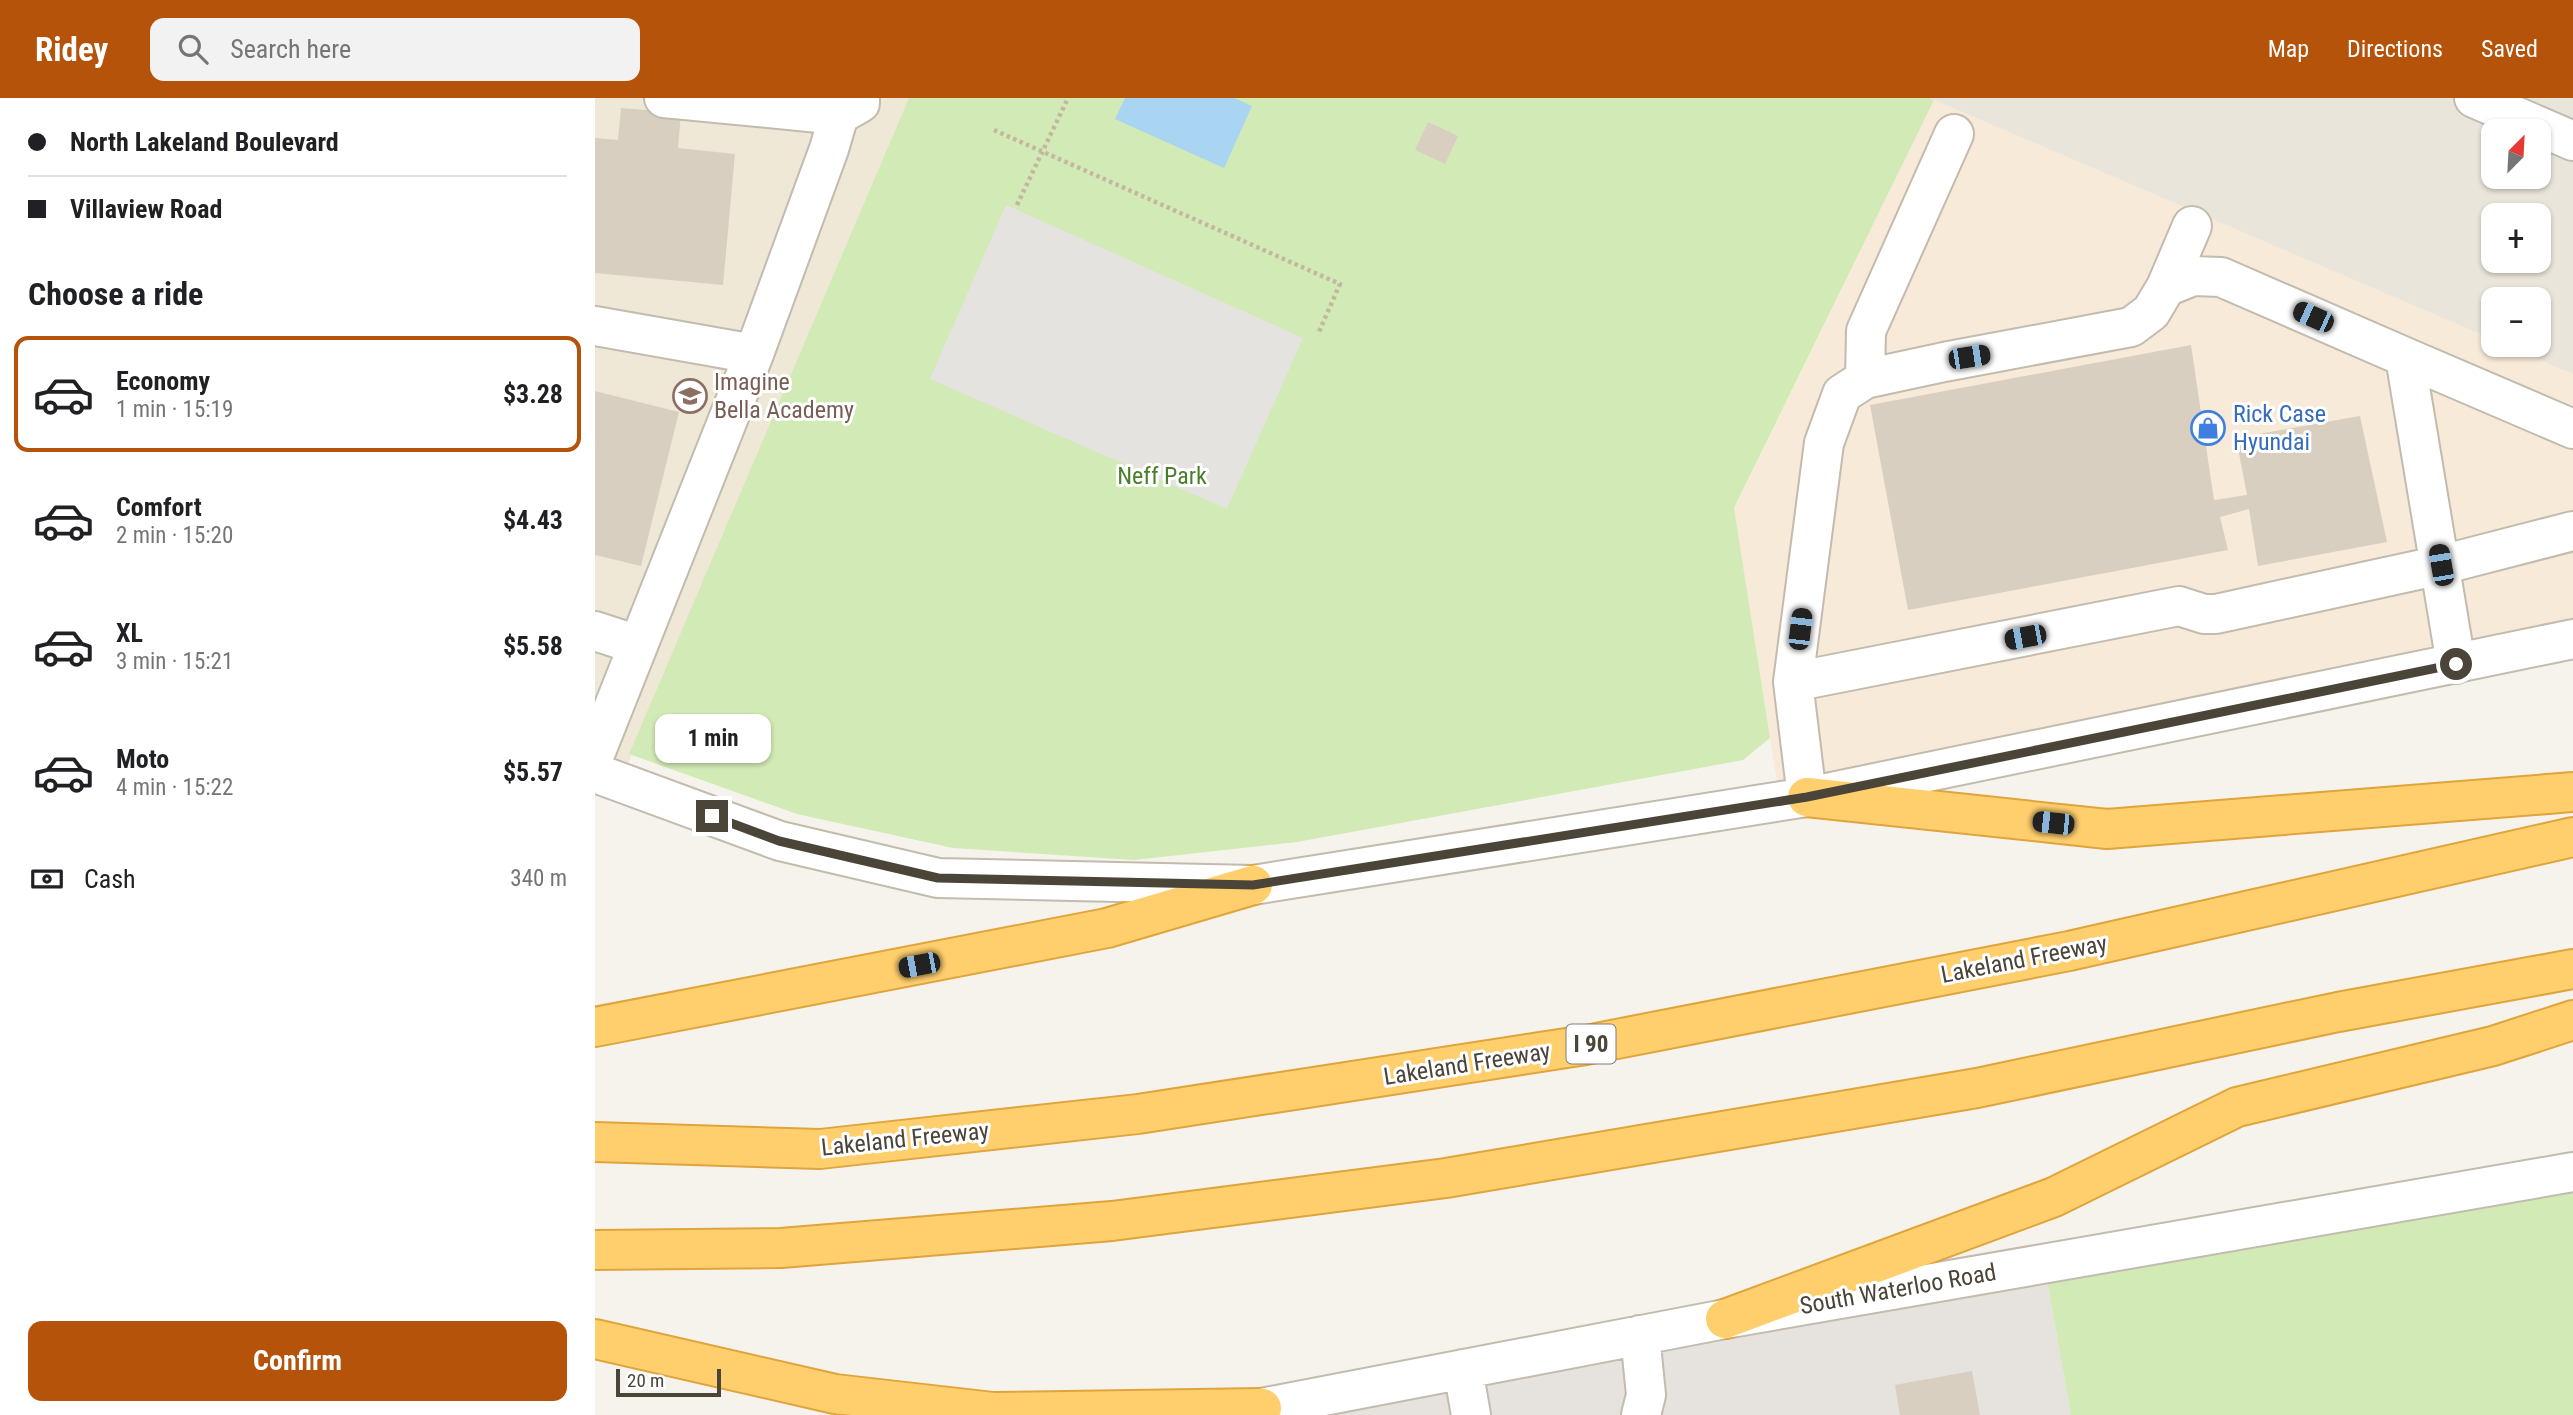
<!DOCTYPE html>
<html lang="en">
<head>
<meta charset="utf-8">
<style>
  body { margin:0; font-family:"Roboto Condensed",sans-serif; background:#f2f2f2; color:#202124; height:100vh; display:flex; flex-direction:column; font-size:26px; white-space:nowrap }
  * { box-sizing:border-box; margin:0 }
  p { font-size:23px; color:#757577 }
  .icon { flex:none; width:38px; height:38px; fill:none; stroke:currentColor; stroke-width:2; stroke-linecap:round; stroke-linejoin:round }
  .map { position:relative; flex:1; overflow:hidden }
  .panel { display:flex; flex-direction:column; background:#fff; width:595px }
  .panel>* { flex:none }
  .guide { display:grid; align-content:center; height:154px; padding:0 28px; background:#fff }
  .needle { width:46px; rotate:24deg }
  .fabs { position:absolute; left:1886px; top:21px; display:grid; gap:14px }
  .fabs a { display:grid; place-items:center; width:70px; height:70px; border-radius:14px; background:#fff; box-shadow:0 2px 5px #0004; font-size:35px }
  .scale { position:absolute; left:21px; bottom:18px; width:105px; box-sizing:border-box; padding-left:7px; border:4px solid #4b4439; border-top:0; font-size:19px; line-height:24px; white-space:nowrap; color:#4b4439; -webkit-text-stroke:5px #fff; paint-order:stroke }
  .end { position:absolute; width:32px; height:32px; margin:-16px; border:9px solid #4b4439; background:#fff; box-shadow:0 0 0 4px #fff }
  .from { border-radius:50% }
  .bubble { position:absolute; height:49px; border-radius:14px; background:#fff; box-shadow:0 2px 5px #0004; font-size:23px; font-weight:700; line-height:49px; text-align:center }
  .car { position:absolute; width:21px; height:42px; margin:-21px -10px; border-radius:9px; box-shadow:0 0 5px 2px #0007; background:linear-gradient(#222 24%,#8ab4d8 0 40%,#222 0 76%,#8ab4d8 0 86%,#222 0) }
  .guide b { display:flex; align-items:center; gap:24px; height:66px; font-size:26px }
  .guide b+b { border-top:2px solid #e0e0e0 }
  .guide i { width:18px; height:18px; background:#202124 }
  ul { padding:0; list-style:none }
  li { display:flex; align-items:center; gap:21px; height:116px; margin:0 14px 10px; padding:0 14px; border:4px solid transparent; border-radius:14px }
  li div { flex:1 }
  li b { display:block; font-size:26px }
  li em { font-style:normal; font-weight:700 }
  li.selected { border-color:#b45309 }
  li>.icon { width:63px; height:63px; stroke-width:1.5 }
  h2 { padding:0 28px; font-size:32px; line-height:84px }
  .pay { display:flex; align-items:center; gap:18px; height:77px; padding:0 28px; font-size:26px }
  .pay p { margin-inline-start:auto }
  .action { display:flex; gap:14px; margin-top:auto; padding:14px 28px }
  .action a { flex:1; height:80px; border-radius:14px; background:#b45309; color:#fff; font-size:28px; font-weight:700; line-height:80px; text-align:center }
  header { display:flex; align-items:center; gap:42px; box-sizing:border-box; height:98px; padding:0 35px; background:#b45309; color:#fff }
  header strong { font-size:33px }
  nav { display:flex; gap:38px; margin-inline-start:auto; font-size:24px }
  .search { width:490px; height:63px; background:#f2f2f2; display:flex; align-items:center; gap:18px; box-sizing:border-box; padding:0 24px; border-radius:14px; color:#757577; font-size:26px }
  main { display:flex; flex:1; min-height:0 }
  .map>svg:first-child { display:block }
  .residential { fill:#eae5da; fill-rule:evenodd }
  .commercial { fill:#f7ead8 }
  .industrial { fill:#e6e2dd }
  .education { fill:#efe8d6 }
  .green { fill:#d2eab5 }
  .parking { fill:#e5e3e0 }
  .water { fill:#a9d4f2 }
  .building { fill:#d8cfc1 }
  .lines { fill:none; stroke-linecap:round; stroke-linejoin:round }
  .minor-casing { stroke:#c2bbae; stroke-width:42 }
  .highway-casing { stroke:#e0a43c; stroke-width:42 }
  .path { stroke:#c4b79f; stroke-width:4.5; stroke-dasharray:3.5 3.5; stroke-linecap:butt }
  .minor { stroke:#fff; stroke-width:38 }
  .highway { stroke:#ffcf6e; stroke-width:38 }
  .route { stroke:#4b4439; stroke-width:9 }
  .labels { text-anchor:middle; stroke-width:6; stroke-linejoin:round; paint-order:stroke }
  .shield { fill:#fff; stroke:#817c74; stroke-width:2 }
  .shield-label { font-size:23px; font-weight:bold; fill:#4b4439 }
  .education-label { font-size:24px; fill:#785e54; stroke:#fff; text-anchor:start }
  .shop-label { font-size:24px; fill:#366cbe; stroke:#fff; text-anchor:start }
  .park-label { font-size:24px; fill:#4a7f2a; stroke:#fff }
  .street-label { font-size:24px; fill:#4b4439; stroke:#fff }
</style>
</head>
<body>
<header>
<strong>Ridey</strong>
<div class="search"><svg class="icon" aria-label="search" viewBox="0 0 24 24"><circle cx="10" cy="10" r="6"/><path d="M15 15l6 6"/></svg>Search here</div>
<nav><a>Map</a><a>Directions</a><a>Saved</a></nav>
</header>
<main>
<section class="panel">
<div class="guide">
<b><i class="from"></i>North Lakeland Boulevard</b>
<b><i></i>Villaview Road</b>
</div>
<h2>Choose a ride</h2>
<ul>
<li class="selected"><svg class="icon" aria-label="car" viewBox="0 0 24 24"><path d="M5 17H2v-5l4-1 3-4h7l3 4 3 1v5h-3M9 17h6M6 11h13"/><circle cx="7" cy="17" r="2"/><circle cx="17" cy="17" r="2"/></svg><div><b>Economy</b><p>1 min · 15:19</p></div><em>$3.28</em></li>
<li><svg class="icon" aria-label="car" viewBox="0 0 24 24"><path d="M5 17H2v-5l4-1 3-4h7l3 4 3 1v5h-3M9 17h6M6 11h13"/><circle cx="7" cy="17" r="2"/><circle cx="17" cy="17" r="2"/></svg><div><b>Comfort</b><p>2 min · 15:20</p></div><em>$4.43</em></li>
<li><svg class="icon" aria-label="car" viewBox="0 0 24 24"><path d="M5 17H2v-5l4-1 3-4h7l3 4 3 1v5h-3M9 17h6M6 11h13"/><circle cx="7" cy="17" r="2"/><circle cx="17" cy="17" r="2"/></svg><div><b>XL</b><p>3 min · 15:21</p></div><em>$5.58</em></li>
<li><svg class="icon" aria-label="car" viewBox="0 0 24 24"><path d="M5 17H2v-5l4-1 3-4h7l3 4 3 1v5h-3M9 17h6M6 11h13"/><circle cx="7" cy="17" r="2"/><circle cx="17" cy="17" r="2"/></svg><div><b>Moto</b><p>4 min · 15:22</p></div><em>$5.57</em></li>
</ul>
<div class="pay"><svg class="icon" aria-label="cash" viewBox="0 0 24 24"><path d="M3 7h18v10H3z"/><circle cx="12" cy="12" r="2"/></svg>Cash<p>340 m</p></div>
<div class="action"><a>Confirm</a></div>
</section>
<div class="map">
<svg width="1978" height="1317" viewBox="0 0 1978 1317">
  <rect width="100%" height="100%" fill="#f6f3ec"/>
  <path class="residential" d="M1334,0H1978V276L1909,247H1944V201H1899V242ZM1899,33H1944V79H1899ZM1899,117H1944V163H1899Z"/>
  <path class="commercial" d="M1339,2L1899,242V247H1909L1978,276V541L1185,703L1139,411Z"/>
  <path class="industrial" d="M1449,1165L1476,1317H629Z"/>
  <path class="education" d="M0,0H319L59,597L26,685L0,675Z"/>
  <path class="green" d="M314,0H1334L1339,2L1139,410L1175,640L1148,662L702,744L539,762L358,750L202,716L34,656Z
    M1978,1074V1317H1476L1449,1165Z"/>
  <path class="parking" d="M411,107L708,240L632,411L335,281Z"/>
  <path class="water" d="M530,0H639L657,8L629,70L520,21Z"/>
  <path class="building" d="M26,10L86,15L83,50L140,56L128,187L0,175V40L23,42Z
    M833,24L863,38L850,66L820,52Z
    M1596,247L1619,402L1652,397L1641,340L1765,318L1792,444L1663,468L1654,411L1625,419L1633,452L1313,512L1275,307Z
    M0,293L84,314L46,468L0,457Z
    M1377,1273L1385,1317H1305L1300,1287Z"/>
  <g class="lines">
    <g class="minor-casing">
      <path id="minor" d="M69,0L244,17L265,5V0
        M1879,0L1978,43
        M1571,189L1597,128
        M0,228L159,256
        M1810,259L1978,331
        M1270,281L1271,233L1359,36
        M0,533L43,547
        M1198,584L1584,508L1609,516H1621L1846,467L1978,433
        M0,656L159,256L234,51L244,17
        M0,675L185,743L343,780L658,787L1212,699L1978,541
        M1212,699L1198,584L1229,345L1247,296L1270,281L1349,264L1536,229L1556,214L1571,189L1598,178L1626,179L1810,259L1861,566
        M1045,1237L1051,1297L1046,1317
        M868,1271L876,1317
        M635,1316L1130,1221L1978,1074"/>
    </g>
    <g class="highway-casing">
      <path id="highway" d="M1212,699L1512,731L1978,694
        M0,929L512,830L658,787
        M0,1044L225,1051L543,1016L991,947L1474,853L1978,739
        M0,1152L186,1150L517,1123L851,1080L1382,990L1743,914L1978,871
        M1130,1221L1459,1099L1642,1009L1898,948L1978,922
        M0,1241L240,1296L398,1314L667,1310"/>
    </g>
    <path class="path" d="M399,32L745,186L723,236
      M422,107L473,0"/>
    <use href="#minor" class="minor"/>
    <use href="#highway" class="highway"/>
  </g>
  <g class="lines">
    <path class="route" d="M117,718L184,743L343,780L658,787L1212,699L1861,566"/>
  </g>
  <defs>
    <g id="school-ring" transform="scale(1.75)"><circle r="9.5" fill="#fff" stroke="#8d6e63" stroke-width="1.5"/><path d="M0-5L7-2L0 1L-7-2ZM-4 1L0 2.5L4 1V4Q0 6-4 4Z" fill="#8d6e63"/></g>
    <g id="shop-ring" transform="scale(1.75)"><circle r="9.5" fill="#fff" stroke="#3f7fe0" stroke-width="1.5"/><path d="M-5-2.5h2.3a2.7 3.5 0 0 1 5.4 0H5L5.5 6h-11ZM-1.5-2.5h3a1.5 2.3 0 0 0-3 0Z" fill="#3f7fe0"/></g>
  </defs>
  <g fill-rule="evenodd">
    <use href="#school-ring" x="95" y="298"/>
    <use href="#shop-ring" x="1613" y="330"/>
  </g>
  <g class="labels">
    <rect class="shield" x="971.5" y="926.5" width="49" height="39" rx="5"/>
    <g class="shield-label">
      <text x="996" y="954">I 90</text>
    </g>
    <g class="education-label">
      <text x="119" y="292">Imagine<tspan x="119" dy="28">Bella Academy</tspan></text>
    </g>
    <g class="shop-label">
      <text x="1638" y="324">Rick Case<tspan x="1638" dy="28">Hyundai</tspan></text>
    </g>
    <g class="park-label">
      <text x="567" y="386">Neff Park</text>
    </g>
    <g class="street-label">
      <text transform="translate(1429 861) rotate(-11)" y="8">Lakeland Freeway</text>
      <text transform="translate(872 966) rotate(-9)" y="8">Lakeland Freeway</text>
      <text transform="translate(310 1041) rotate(-6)" y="8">Lakeland Freeway</text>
      <text transform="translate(1303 1191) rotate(-10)" y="8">South Waterloo Road</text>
    </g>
  </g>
</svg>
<div class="fabs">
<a><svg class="needle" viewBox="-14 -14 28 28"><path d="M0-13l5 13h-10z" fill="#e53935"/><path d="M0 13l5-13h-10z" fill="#757577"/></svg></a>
<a>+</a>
<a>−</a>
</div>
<div class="scale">20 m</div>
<i class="end from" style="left:1861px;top:566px"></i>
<i class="end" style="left:117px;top:718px"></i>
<div class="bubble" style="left:60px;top:616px;width:116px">1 min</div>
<i class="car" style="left:1718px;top:219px;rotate:294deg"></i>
<i class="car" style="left:1374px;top:259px;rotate:81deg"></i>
<i class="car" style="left:1846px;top:467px;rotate:350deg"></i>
<i class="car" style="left:1205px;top:531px;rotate:7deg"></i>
<i class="car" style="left:1430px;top:539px;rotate:259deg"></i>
<i class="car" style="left:1458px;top:725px;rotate:276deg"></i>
<i class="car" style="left:324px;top:867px;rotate:259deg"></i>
</div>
</main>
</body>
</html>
